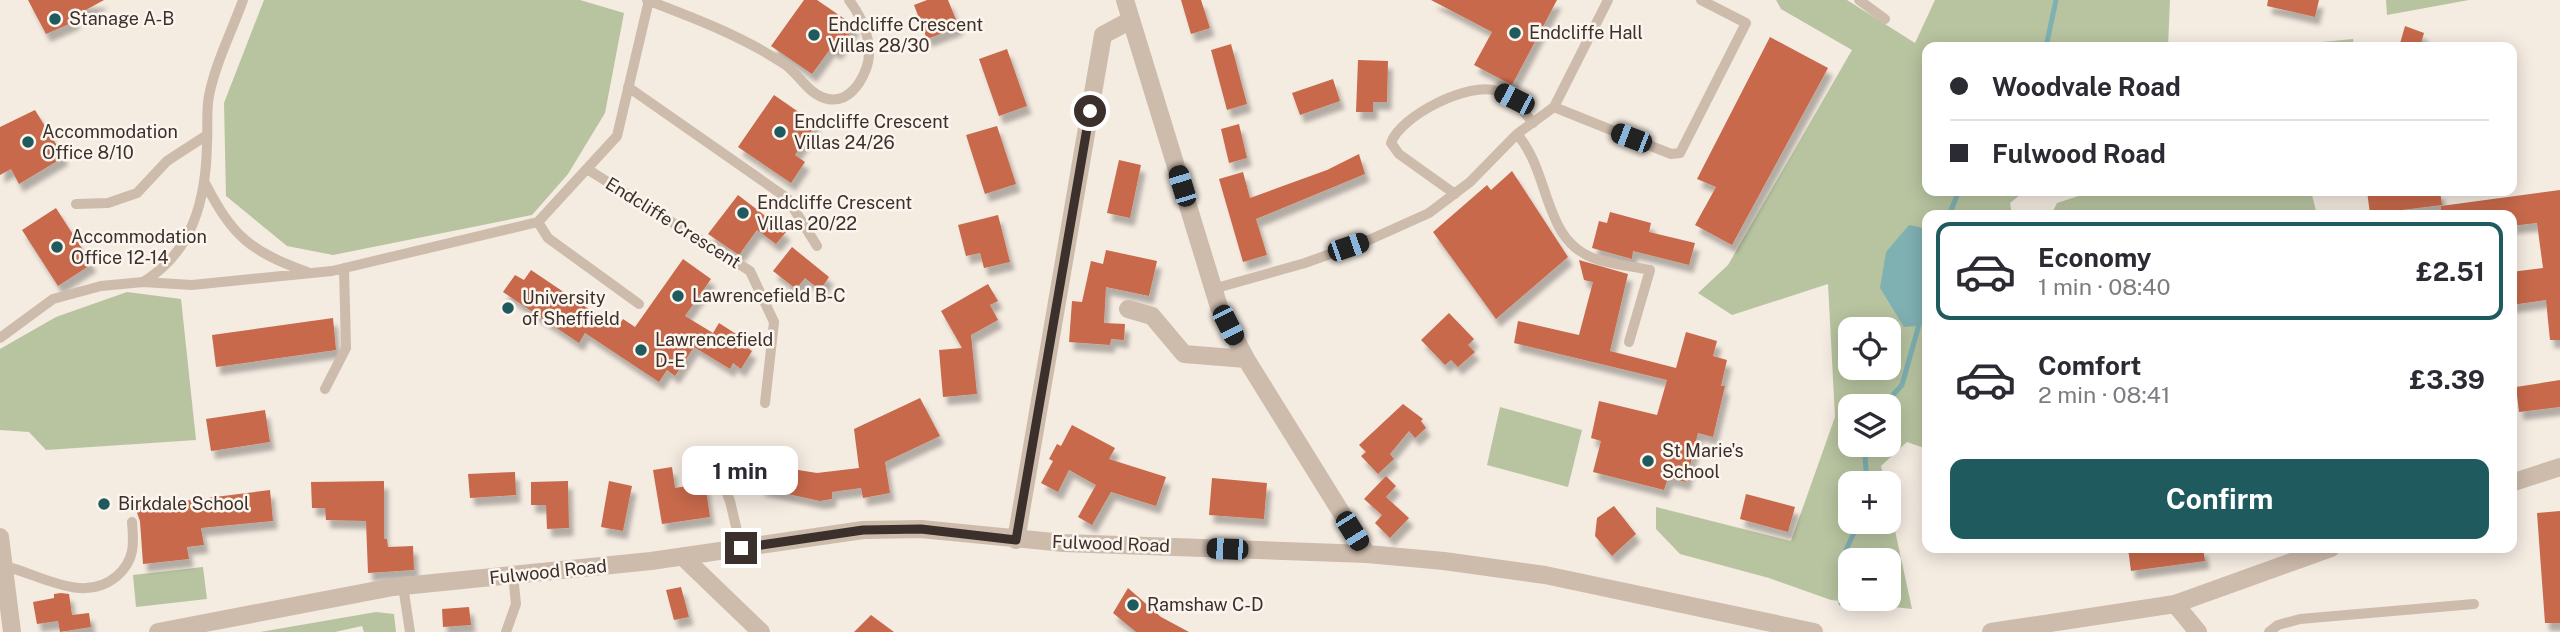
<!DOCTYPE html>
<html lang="en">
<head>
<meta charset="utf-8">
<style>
  body { margin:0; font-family:"Public Sans",sans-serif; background:#f7f7f7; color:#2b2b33; height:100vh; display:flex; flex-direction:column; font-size:26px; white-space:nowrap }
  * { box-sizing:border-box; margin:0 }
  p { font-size:23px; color:#7c7c81 }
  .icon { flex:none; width:38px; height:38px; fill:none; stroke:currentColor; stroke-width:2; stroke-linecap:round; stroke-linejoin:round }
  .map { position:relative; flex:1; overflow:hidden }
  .drawer { position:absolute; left:1922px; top:210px; width:595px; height:343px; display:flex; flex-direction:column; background:#fff; border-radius:14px; box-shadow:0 4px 18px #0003 }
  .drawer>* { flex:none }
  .banner { position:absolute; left:1922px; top:42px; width:595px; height:154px; border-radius:14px; box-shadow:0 4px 18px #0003; display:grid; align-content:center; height:154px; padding:0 28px; background:#fff }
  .tools { position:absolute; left:1838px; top:317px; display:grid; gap:14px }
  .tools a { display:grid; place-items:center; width:63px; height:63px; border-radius:14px; background:#fff; box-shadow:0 4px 18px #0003; font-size:35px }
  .end { position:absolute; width:32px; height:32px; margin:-16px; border:9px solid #3b302b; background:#fff; box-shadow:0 0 0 4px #fff }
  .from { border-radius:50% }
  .bubble { position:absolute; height:49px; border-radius:14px; background:#fff; box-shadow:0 4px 18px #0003; font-size:23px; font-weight:700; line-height:49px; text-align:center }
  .car { position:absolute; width:21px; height:42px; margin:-21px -10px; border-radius:9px; box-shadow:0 0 5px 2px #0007; background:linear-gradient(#222 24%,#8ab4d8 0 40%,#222 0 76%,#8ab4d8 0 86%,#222 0) }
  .banner b { display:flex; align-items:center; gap:24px; height:66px; font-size:26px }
  .banner b+b { border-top:2px solid #e1e1e2 }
  .banner i { width:18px; height:18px; background:#2b2b33 }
  ul { padding:12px 0 0; list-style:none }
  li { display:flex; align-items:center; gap:21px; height:98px; margin:0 14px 10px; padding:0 14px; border:4px solid transparent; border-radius:14px }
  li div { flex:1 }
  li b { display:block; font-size:26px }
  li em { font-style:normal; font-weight:700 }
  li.current { border-color:#1f5a5e }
  li>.icon { width:63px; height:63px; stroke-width:1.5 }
  .action { display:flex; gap:14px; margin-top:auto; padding:14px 28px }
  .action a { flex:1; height:80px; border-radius:14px; background:#1f5a5e; color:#fff; font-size:28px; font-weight:700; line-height:80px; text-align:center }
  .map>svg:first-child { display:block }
  .green { fill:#b8c4a0; fill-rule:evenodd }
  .water { fill:#7fb0b2 }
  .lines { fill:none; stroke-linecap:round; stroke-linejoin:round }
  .stream { stroke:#7fb0b2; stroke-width:5 }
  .building { fill:#c8694b; filter:url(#shadow) }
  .service { stroke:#cdbbac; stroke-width:10 }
  .minor { stroke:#cdbbac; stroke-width:18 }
  .tertiary { stroke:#cdbbac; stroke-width:18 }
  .route { stroke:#3b302b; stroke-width:9 }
  .poi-dot { fill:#1f5a5e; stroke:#fbf5ee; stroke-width:2.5 }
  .labels { text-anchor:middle; stroke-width:5; stroke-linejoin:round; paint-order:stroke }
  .poi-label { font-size:18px; fill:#3b302b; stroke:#fbf5ee; text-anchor:start }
  .street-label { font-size:18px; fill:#3b302b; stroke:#fbf5ee }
</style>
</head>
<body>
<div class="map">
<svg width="2560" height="632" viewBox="0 0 2560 632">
  <defs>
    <filter id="shadow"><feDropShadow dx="4.5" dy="8" stdDeviation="2" flood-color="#0004"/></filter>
  </defs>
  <rect width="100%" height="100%" fill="#f4ebe1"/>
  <path class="green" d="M264,0H580L624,13L605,113L568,174L532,215L333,255L287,246L226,196L224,103Z
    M1776,0H1847L1915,43L1935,0H2170L2168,47H1927V191H2025L2010,203L2012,215H1927V449L1907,442L1881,466L1885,483H1850V522H1888V498L1912,609L1831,600L1769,578L1680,554L1656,529V507L1791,541L1835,417L1828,284L1732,315L1698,293L1728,265L1852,50L1781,9ZM1850,329H1888V368H1850ZM1850,406H1888V444H1850ZM1850,560H1888V598H1850Z
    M2386,0H2469L2387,15Z
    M2353,39L2354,47H2270Z
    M2094,191H2311L2317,215H2051L2057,203Z
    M127,292L181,299L196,440L46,450L29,432L0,430V349L56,317Z
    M1500,407L1582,430L1568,487L1487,465Z
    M203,567L207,599L136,607L133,575Z
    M376,612L394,614L396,632H364L362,626L335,632H260Z"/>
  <path class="water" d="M1909,225L1927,229V325L1904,327L1880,288L1886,252Z"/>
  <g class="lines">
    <path class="stream" d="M2046,47L2056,0
      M1949,215L1959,191
      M1883,406L1902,385L1920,321
      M1864,444L1867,483
      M1841,603L1846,550L1859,522"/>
  </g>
  <path class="building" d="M28,0H104L73,17L76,21L46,34Z
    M804,0H817L855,26L837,52L831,48L812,74L771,46Z
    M927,0H948L959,27L927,39L914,5Z
    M1181,0H1201L1210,28L1191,34Z
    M1431,0H1557L1512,85L1474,65L1492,32Z
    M2268,0H2319L2315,17L2267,6Z
    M2405,26L2424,33L2420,47H2399Z
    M1770,37L1828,68L1732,245L1695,225L1716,187L1697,179Z
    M1231,44L1247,104L1227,110L1211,50Z
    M1007,49L1027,106L999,116L979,59Z
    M1358,60L1388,61L1387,102H1373V112H1356Z
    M1333,79L1340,101L1300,115L1292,93Z
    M774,95L816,124L795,155L805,162L791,183L738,147Z
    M35,110L64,157L19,184L11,169L0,175V127Z
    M1239,124L1247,158L1229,163L1221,129Z
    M997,126L1016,184L985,194L966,135Z
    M1359,154L1365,174L1256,219L1267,255L1243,262L1219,179L1243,172L1250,198L1327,170Z
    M1119,160L1141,165L1130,218L1107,213Z
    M1512,171L1568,257L1496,319L1433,232L1487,185L1491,190Z
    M2560,190V340H2550L2546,300L2511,305V272L2543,268L2537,223L2511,226V215H2441V206Z
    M2367,191H2440L2442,205L2370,214Z
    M738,195L786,232L776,244L757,230L739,255L708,234Z
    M56,208L92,264L58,286L22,230Z
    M1610,212L1651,223L1649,232L1695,243L1689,265L1633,251L1632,259L1592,248L1599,221L1607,223Z
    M998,215L1010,262L984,268L980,253L966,256L958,225Z
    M792,247L829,277L820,290L805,278L796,289L773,271Z
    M1106,250L1157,261L1149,296L1106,287L1104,323L1125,324L1124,340L1111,339L1110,345L1069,342L1072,301L1082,302L1091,261L1103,264Z
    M683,259L711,279L685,316L713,333L719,323L747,341L744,346L752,351L741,369L733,363L730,369L694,347L675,376L667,370L659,382L585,333L579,343L503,292L515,275L524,280L531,270L617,328L623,319L635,327Z
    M1579,260L1628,274L1610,351L1676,368L1686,332L1717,341L1713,356L1727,360L1721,386H1725L1713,437L1698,433L1686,482L1668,478L1664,490L1593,472L1601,441L1591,438L1599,401L1657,415L1667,380L1514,343L1518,321L1579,335L1593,282L1584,280Z
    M988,284L998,301L990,305L998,320L971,335L977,394L943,397L939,350L962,348L941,311Z
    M1449,313L1474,339L1468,345L1475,352L1458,367L1451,360L1445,365L1421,340Z
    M333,318L336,350L216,367L212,335Z
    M2560,380V407L2519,412L2516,387Z
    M920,398L940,436L885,462L890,493L863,498L861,488L832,492V499L820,501L760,488L767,465L817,473L859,468L854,429Z
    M1403,404L1423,419L1421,421L1426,428L1415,438L1409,431L1390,454L1394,459L1378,474L1361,456L1366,452L1359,445Z
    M265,410L270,442L211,451L206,419Z
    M1072,425L1115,448L1109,459L1166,477L1156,506L1111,492L1092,525L1078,517L1096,485L1069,470L1058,492L1041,483L1053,461L1049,459L1057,444L1061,446Z
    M672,467L675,488L705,483L710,517L662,524L653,470Z
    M515,472L516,495L470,498L468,474Z
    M1386,476L1396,486L1386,497L1409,518L1390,538L1375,523L1382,515L1364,499Z
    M1212,478L1267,483L1264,519L1209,515Z
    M384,481V539H387L388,547L413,546L414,570L368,573L366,521L326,520L325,508H312L311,482Z
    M568,481L569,528L547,529L546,505H531V482Z
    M609,481L632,486L623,531L601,527Z
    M270,490L273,521L201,528L204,545L187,547L189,559L143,564L140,521L135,507Z
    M1746,494L1795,507L1788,532L1740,519Z
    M1614,506L1636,534L1612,556L1595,536L1597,518Z
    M2560,511V623H2545L2537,513Z
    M2128,548H2203L2205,561L2131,571Z
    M681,587L689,617L674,620L666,590Z
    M1128,588L1161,617L1189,632H1136L1113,613Z
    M61,593L69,594L72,615L89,613L91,627L60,632L58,621L37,624L33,602L54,598V594Z
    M469,607L471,625L443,627L442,609Z
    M871,615L894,632H854Z"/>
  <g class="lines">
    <path class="service" d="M647,0C694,18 745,37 787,66C801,77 809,95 828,99C847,103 860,85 866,69C875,45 863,19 849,0
      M1859,0L1885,19
      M628,87L787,198L817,246
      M1554,107L1671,154L1680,153L1746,23L1701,0
      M1517,134C1552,175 1542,241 1596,259C1613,265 1632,266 1650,270L1629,342
      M587,169L750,271L774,322L765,403
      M205,183C233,237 250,251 307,272
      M1455,194L1399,154L1391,143C1400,116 1469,81 1497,91C1514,97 1522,110 1533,123
      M76,204L108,203L137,193L167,161L207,135
      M538,222L548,238L639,304
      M143,282C193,252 206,199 207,144C208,128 206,111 209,96C215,64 232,31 243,0
      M1213,289L1305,263L1369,240L1429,213L1470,182L1517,134L1554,107L1608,0
      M0,338L53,299L101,286L143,282L192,285L332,271L538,222L617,136L649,0
      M325,389L346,348L344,268
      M720,477L730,501L741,548
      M4,566C40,574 83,605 117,576C135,560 134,544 132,522
      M403,586L410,632
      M506,632L516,604L513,575
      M2269,632L2278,625L2300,619L2474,604"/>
    <path class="minor" d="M1125,0L1219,307L1246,359L1367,554
      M1128,309L1152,316L1184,354L1246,359
      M0,537L12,632
      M1016,540L1103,35L1131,20
      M683,557L761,632
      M2175,604L2198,632"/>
    <path class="tertiary" d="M2511,483L2560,467
      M158,632L393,587L651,561L863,530L921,529L1064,543L1367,554L1444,561L1545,575L1814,632
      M1991,632L2175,604L2331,548"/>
  </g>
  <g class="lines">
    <path class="route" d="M741,548L863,530L921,529L1016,540L1090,111"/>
  </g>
  <g class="poi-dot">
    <circle cx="55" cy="19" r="7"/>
    <circle cx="1515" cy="33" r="7"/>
    <circle cx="814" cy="35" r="7"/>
    <circle cx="780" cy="132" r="7"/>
    <circle cx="28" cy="142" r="7"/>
    <circle cx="743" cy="213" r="7"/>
    <circle cx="57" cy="247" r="7"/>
    <circle cx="678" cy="296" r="7"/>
    <circle cx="508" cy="308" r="7"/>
    <circle cx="641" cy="350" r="7"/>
    <circle cx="1648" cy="461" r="7"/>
    <circle cx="104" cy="504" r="7"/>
    <circle cx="1133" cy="605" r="7"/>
  </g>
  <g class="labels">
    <g class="poi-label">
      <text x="69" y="25">Stanage A-B</text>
      <text x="828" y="31">Endcliffe Crescent<tspan x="828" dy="21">Villas 28/30</tspan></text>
      <text x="1529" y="39">Endcliffe Hall</text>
      <text x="794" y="128">Endcliffe Crescent<tspan x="794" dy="21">Villas 24/26</tspan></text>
      <text x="42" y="138">Accommodation<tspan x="42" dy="21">Office 8/10</tspan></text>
      <text x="757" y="209">Endcliffe Crescent<tspan x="757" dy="21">Villas 20/22</tspan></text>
      <text x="71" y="243">Accommodation<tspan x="71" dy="21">Office 12-14</tspan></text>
      <text x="692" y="302">Lawrencefield B-C</text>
      <text x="522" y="304">University<tspan x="522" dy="21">of Sheffield</tspan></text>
      <text x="655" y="346">Lawrencefield<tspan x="655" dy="21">D-E</tspan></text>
      <text x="1662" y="457">St Marie's<tspan x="1662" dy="21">School</tspan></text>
      <text x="118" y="510">Birkdale School</text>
      <text x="1147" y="611">Ramshaw C-D</text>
    </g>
    <g class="street-label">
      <text transform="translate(673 223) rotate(32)" y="6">Endcliffe Crescent</text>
      <text transform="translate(1111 544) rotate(2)" y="6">Fulwood Road</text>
      <text transform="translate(548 572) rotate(-6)" y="6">Fulwood Road</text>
    </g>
  </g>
</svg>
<div class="tools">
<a><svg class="icon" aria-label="locate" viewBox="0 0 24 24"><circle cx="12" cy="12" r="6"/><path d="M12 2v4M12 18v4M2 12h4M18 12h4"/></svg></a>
<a><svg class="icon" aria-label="layers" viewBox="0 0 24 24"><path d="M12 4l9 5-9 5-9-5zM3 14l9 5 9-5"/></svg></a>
<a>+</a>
<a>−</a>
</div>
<i class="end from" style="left:1090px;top:111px"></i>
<i class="end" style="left:741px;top:548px"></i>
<div class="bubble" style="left:682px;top:446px;width:116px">1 min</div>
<i class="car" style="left:1514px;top:99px;rotate:297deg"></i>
<i class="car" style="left:1631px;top:138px;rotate:291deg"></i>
<i class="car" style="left:1182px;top:186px;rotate:343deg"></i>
<i class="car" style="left:1348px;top:247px;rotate:71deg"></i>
<i class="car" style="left:1228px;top:325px;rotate:153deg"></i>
<i class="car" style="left:1352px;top:531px;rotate:148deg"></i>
<i class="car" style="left:1227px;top:549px;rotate:272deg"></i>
<div class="banner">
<b><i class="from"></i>Woodvale Road</b>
<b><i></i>Fulwood Road</b>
</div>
<section class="drawer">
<ul>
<li class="current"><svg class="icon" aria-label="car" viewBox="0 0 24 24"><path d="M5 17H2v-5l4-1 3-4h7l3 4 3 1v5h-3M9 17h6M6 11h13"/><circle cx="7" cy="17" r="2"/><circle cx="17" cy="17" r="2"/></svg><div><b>Economy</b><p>1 min · 08:40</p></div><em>£2.51</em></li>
<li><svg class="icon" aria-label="car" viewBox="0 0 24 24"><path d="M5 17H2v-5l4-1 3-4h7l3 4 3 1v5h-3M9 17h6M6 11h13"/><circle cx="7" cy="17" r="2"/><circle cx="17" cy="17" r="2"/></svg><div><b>Comfort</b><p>2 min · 08:41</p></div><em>£3.39</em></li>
</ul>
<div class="action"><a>Confirm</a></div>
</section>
</div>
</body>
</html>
